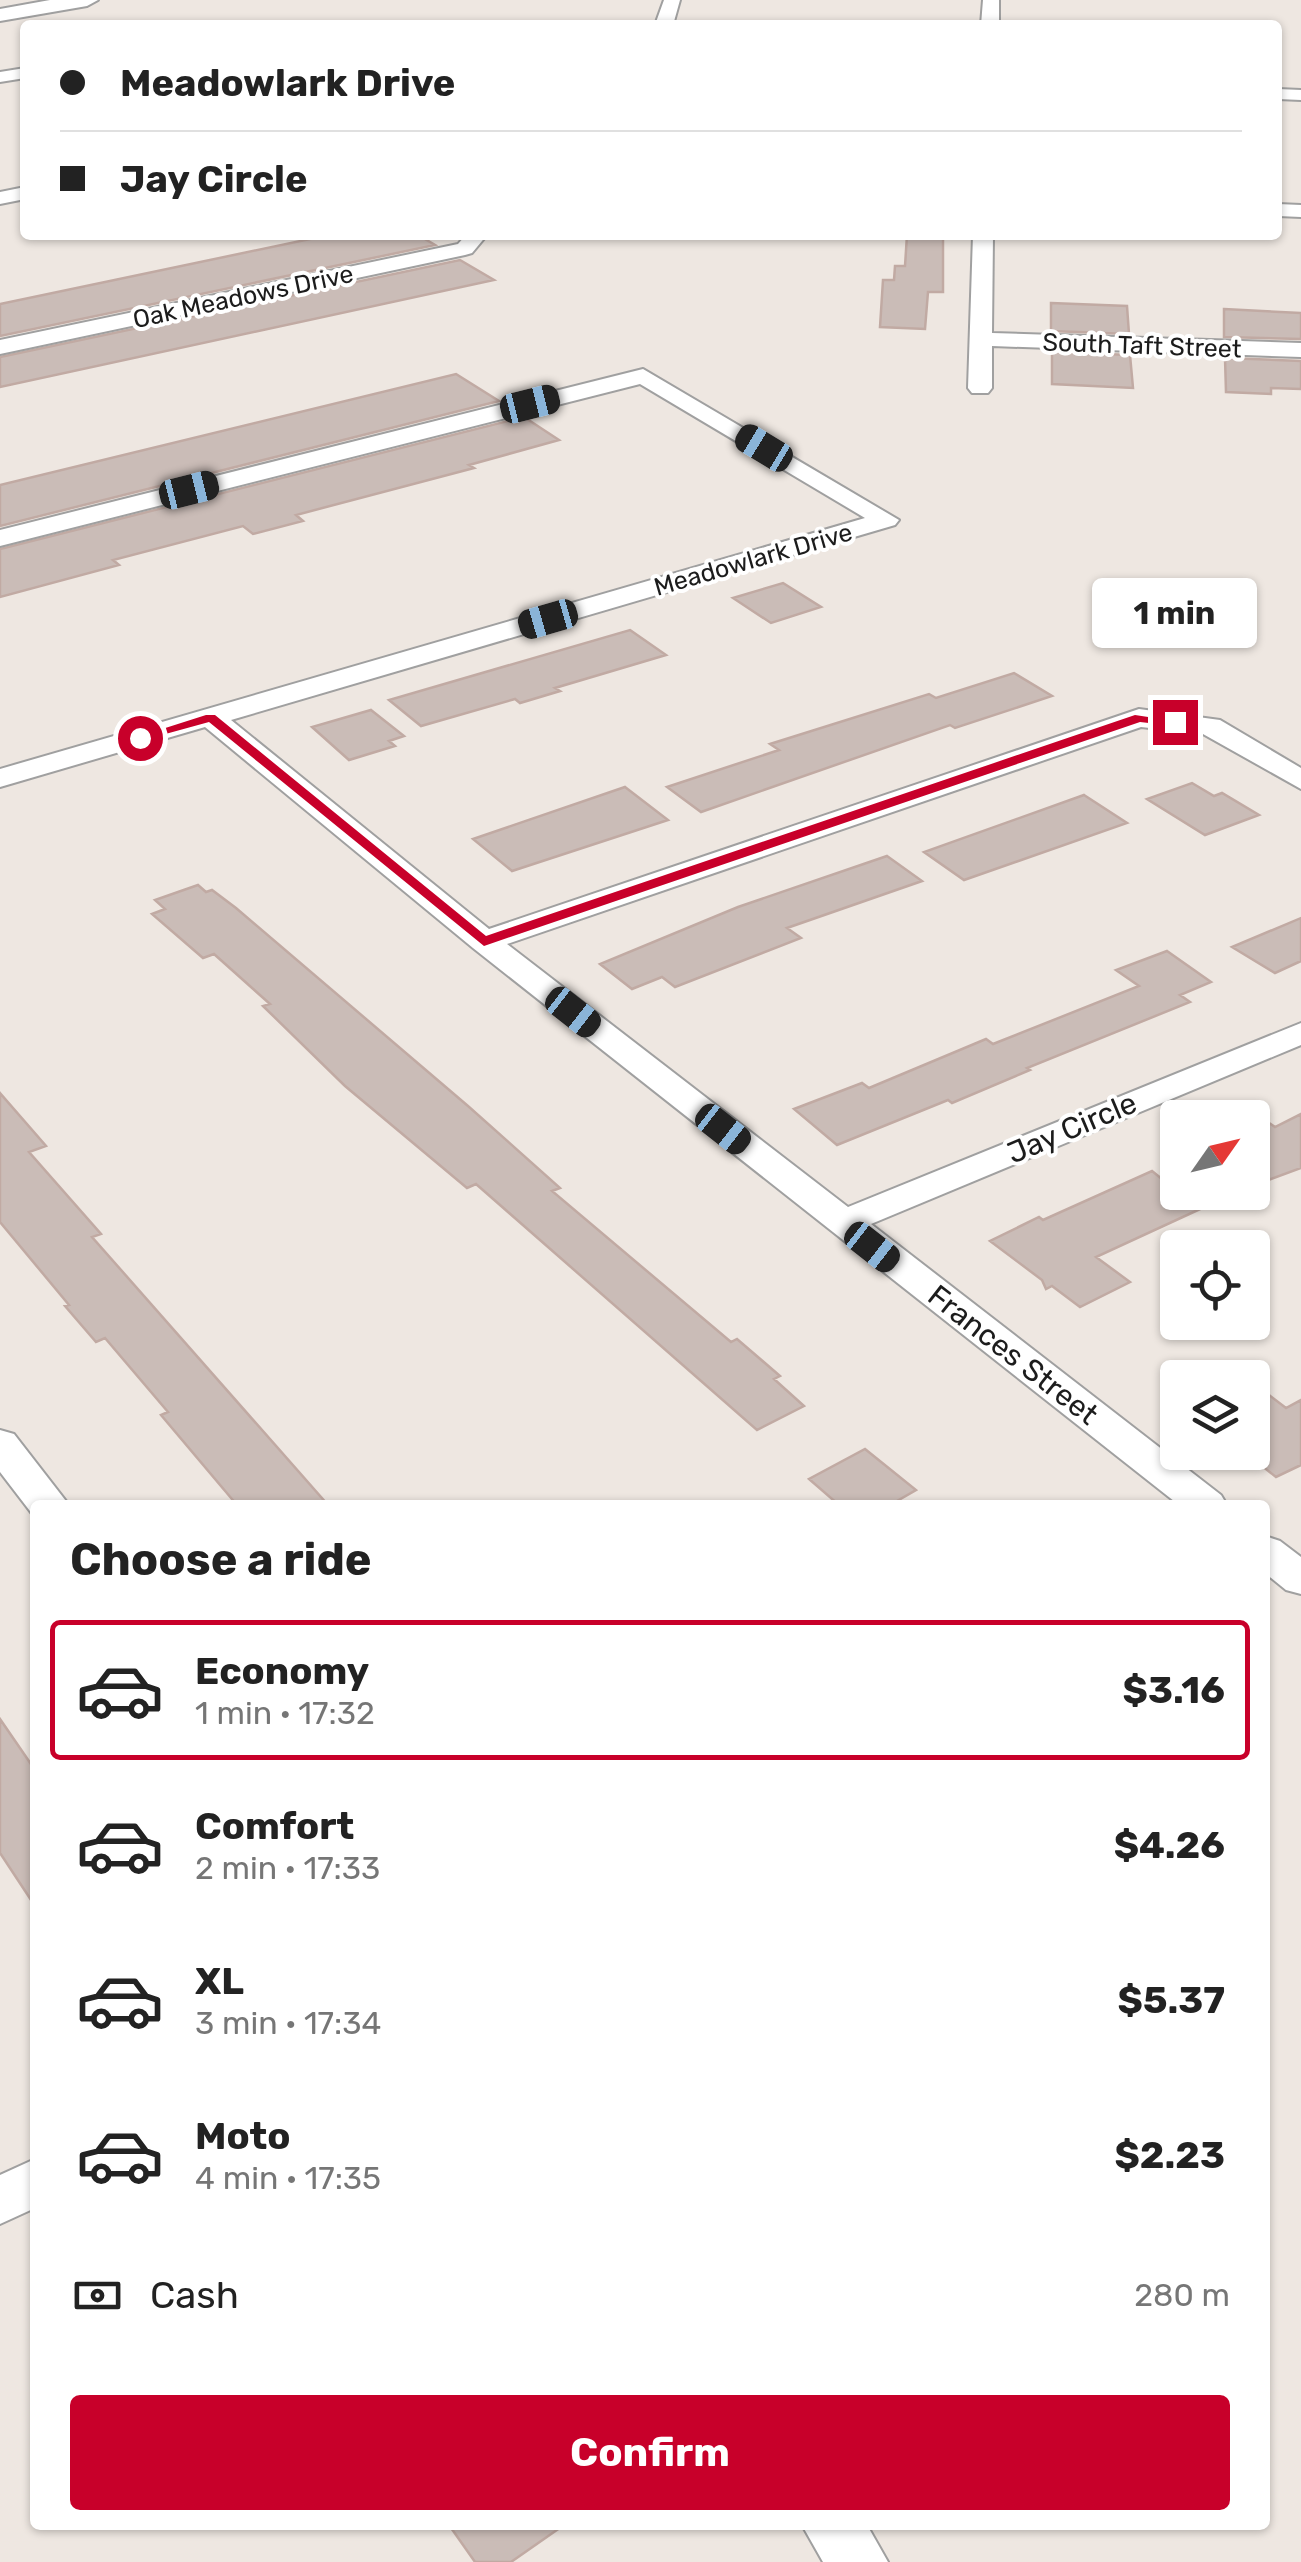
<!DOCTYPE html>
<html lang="en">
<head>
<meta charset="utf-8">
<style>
  body { margin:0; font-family:Rubik,sans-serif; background:#f2f2f2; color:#222; height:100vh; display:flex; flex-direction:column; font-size:38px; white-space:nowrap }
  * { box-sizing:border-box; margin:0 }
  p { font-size:32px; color:#767676 }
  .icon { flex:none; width:55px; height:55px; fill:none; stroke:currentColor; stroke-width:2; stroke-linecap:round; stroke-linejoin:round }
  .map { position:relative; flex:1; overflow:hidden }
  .details { position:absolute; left:30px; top:1500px; width:1240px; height:1030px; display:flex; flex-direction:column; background:#fff; border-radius:10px; box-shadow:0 2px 8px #0004 }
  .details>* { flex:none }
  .top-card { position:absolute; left:20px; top:20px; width:1262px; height:220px; border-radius:10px; box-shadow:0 2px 8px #0004; display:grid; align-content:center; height:220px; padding:0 40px; background:#fff }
  .needle { width:65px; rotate:56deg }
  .tools { position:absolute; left:1160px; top:1100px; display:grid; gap:20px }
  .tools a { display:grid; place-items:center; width:110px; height:110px; border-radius:10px; background:#fff; box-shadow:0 2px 8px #0004; font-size:50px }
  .end { position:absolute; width:45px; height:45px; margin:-22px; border:12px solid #c8002a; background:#fff; box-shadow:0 0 0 5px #fff }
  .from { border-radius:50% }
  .bubble { position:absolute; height:70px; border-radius:10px; background:#fff; box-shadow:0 2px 8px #0004; font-size:32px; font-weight:700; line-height:70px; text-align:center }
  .car { position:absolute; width:30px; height:60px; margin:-30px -15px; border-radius:12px; box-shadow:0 0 8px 2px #0007; background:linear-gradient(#222 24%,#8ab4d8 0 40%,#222 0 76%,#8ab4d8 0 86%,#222 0) }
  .top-card b { display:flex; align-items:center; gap:35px; height:95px; font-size:38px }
  .top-card b+b { border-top:2px solid #e0e0e0 }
  .top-card i { width:25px; height:25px; background:#222 }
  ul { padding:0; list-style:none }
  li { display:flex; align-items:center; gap:30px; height:140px; margin:0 20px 15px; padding:0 20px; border:5px solid transparent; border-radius:10px }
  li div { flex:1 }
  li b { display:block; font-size:38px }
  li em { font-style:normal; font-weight:700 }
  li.active { border-color:#c8002a }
  li>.icon { width:90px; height:90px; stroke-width:1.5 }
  h2 { padding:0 40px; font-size:45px; line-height:120px }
  .pay { display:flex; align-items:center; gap:25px; height:110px; padding:0 40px; font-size:38px }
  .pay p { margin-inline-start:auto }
  .action { display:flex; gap:20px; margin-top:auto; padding:20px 40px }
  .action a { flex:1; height:115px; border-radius:10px; background:#c8002a; color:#fff; font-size:40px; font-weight:700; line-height:115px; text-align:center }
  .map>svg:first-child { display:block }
  .building { fill:#cabcb7; stroke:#c1aaa3; stroke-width:2.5 }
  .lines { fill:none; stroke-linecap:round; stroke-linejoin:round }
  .minor-casing { stroke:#a0a0a0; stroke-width:4 }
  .tertiary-casing { stroke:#a0a0a0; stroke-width:4 }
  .minor { fill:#fff; fill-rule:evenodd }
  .tertiary { fill:#fff; fill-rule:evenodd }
  .route { fill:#c8002a }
  .labels { text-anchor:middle; stroke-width:8; stroke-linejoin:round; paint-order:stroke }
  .far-street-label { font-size:25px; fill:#1c1c1c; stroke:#fff }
  .street-label { font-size:30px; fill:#1c1c1c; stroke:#fff }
</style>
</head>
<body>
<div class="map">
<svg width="1301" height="2562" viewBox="0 0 1301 2562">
  <rect width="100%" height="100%" fill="#eee7e1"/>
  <path class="building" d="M329,235H418L435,245L0,336V304Z
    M907,235H943V292H928L925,329L880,327L883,280H894L895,266H905Z
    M460,260L494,280L0,387V357Z
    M1051,303L1127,306L1129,334L1051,331Z
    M1224,309L1301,313V339L1224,337Z
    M1052,352L1130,355L1133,388L1052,384Z
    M1225,358L1301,361V389L1271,388V394L1226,392Z
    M456,374L499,401L0,526V485Z
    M524,417L559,440L469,465L474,468L296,515L303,521L253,534L243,526L113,560L119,565L0,597V549Z
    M783,583L821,607L771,623L733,598Z
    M630,630L666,655L555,688L560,691L520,703L515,699L421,726L389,700Z
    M1014,673L1052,696L955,728L950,725L701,812L667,787L779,750L770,744L929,694L936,698Z
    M371,710L404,736L389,741L395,746L349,760L312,727Z
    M1192,783L1214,796L1222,793L1259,815L1205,835L1147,799Z
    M625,787L668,820L512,871L473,839Z
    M1084,795L1127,823L964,880L924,852Z
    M887,856L922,881L787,928L801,938L675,987L662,977L632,989L600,964L738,907Z
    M198,885L206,892L212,890L236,908L468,1106L560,1188L552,1191L731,1342L737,1339L780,1376L774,1379L804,1406L757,1430L476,1184L467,1188L345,1086L263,1006L270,1004L214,954L203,958L152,914L165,909L155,900Z
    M1301,918V961L1275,973L1232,947Z
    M1167,951L1211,982L1180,995L1190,1002L1027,1068L1030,1070L952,1103L948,1100L837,1145L794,1109L862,1083L869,1088L986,1039L993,1044L1139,986L1116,970Z
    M0,1093L46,1146L29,1152L101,1234L92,1237L328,1505H237L161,1415L168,1412L105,1338L96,1342L65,1306L69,1305L0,1222Z
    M1252,1111L1275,1127L1301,1114V1168L1252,1186Z
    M1152,1171L1178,1192H1237L1096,1257L1130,1282L1080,1307L1052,1286L1046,1289L1042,1280L990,1241L1039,1217L1043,1220Z
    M1252,1382L1286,1408L1301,1400V1465L1276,1477L1252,1458Z
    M865,1449L916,1490L890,1505H839L809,1479Z
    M0,1719L35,1770V1906L0,1853Z
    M449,2525H564L511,2562H475Z"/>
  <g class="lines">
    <g class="minor-casing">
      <path id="minor" d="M664,0H680L673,25H655Z
        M983,0H999V25H981Z
        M25,68V78L0,82V72Z
        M1278,89L1301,90V100L1278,99Z
        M25,187V199L0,204V192Z
        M1278,204L1301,205V217L1278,216Z
        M466,235H487L472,253L465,255L0,354V340L458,244Z
        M973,235H993L992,333L1301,343V357L992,346V388L988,393H972L968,388Z
        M643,369L899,520L895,525L231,720L489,929L1139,709L1220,720L1301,768V789L1203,734L1141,727L507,944L848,1207L1301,1023V1045L871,1224L1221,1495L1227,1505H1179L473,948L205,727L0,787V769L865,518L640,384L0,546V530Z
        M0,1430L14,1434L69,1505H35L33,1515L0,1472Z
        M1265,1536L1280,1541L1301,1557V1594L1286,1590L1265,1573Z
        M35,2159V2208L0,2224V2175Z
        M802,2525H867L888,2562H823Z"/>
    </g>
    <g class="tertiary-casing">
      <path id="tertiary" d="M50,0H98L87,6L0,21V9Z"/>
    </g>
    <use href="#minor" class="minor"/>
    <use href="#tertiary" class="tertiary"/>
  </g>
  <path class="route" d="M206,715H215L486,936L1135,715L1181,722L1175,726L1140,722L484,946L209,722L140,741L134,738Z"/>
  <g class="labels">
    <g class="far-street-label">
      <text transform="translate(243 296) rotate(-12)" y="9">Oak Meadows Drive</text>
      <text transform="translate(1142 345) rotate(2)" y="9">South Taft Street</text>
      <text transform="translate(753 559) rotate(-16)" y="9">Meadowlark Drive</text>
    </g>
    <g class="street-label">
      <text transform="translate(1072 1128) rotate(-23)" y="10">Jay Circle</text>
      <text transform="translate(1013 1355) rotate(38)" y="10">Frances Street</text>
    </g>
  </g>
</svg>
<div class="tools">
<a><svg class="needle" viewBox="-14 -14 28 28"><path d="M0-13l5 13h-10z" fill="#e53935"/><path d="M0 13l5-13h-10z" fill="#767676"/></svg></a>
<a><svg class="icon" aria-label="locate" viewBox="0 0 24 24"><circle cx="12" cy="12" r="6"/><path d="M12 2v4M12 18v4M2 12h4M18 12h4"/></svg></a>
<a><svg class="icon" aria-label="layers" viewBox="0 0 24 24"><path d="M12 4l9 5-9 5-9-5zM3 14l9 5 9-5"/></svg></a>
</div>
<i class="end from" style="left:140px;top:738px"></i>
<i class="end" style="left:1175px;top:722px"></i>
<div class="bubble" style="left:1092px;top:578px;width:165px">1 min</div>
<i class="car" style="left:530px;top:404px;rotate:76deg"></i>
<i class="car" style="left:764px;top:448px;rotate:301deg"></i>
<i class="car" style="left:189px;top:490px;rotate:76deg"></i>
<i class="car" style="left:548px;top:619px;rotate:254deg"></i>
<i class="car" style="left:573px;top:1012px;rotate:128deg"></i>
<i class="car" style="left:723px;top:1129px;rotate:128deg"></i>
<i class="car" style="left:872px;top:1247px;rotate:128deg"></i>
<div class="top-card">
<b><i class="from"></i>Meadowlark Drive</b>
<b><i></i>Jay Circle</b>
</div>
<section class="details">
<h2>Choose a ride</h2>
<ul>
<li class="active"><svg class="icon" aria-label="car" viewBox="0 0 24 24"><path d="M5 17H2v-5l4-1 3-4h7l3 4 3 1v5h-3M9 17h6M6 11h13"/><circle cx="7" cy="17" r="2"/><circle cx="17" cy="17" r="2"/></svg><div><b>Economy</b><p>1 min · 17:32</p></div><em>$3.16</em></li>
<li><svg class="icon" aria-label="car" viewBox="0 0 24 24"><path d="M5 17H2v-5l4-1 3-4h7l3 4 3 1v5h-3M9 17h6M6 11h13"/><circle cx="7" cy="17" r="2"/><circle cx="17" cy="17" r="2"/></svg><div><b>Comfort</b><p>2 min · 17:33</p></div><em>$4.26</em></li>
<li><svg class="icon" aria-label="car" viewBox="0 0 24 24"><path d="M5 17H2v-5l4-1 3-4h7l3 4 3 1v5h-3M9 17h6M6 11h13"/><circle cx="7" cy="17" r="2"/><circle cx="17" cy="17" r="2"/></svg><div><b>XL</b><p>3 min · 17:34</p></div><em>$5.37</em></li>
<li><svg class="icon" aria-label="car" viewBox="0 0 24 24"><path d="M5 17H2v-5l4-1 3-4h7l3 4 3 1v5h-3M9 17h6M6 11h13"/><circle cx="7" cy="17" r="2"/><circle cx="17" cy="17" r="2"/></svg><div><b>Moto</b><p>4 min · 17:35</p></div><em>$2.23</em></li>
</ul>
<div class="pay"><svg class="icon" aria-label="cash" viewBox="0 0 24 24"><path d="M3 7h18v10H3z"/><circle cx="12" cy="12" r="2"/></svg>Cash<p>280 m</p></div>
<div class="action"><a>Confirm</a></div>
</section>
</div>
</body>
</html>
